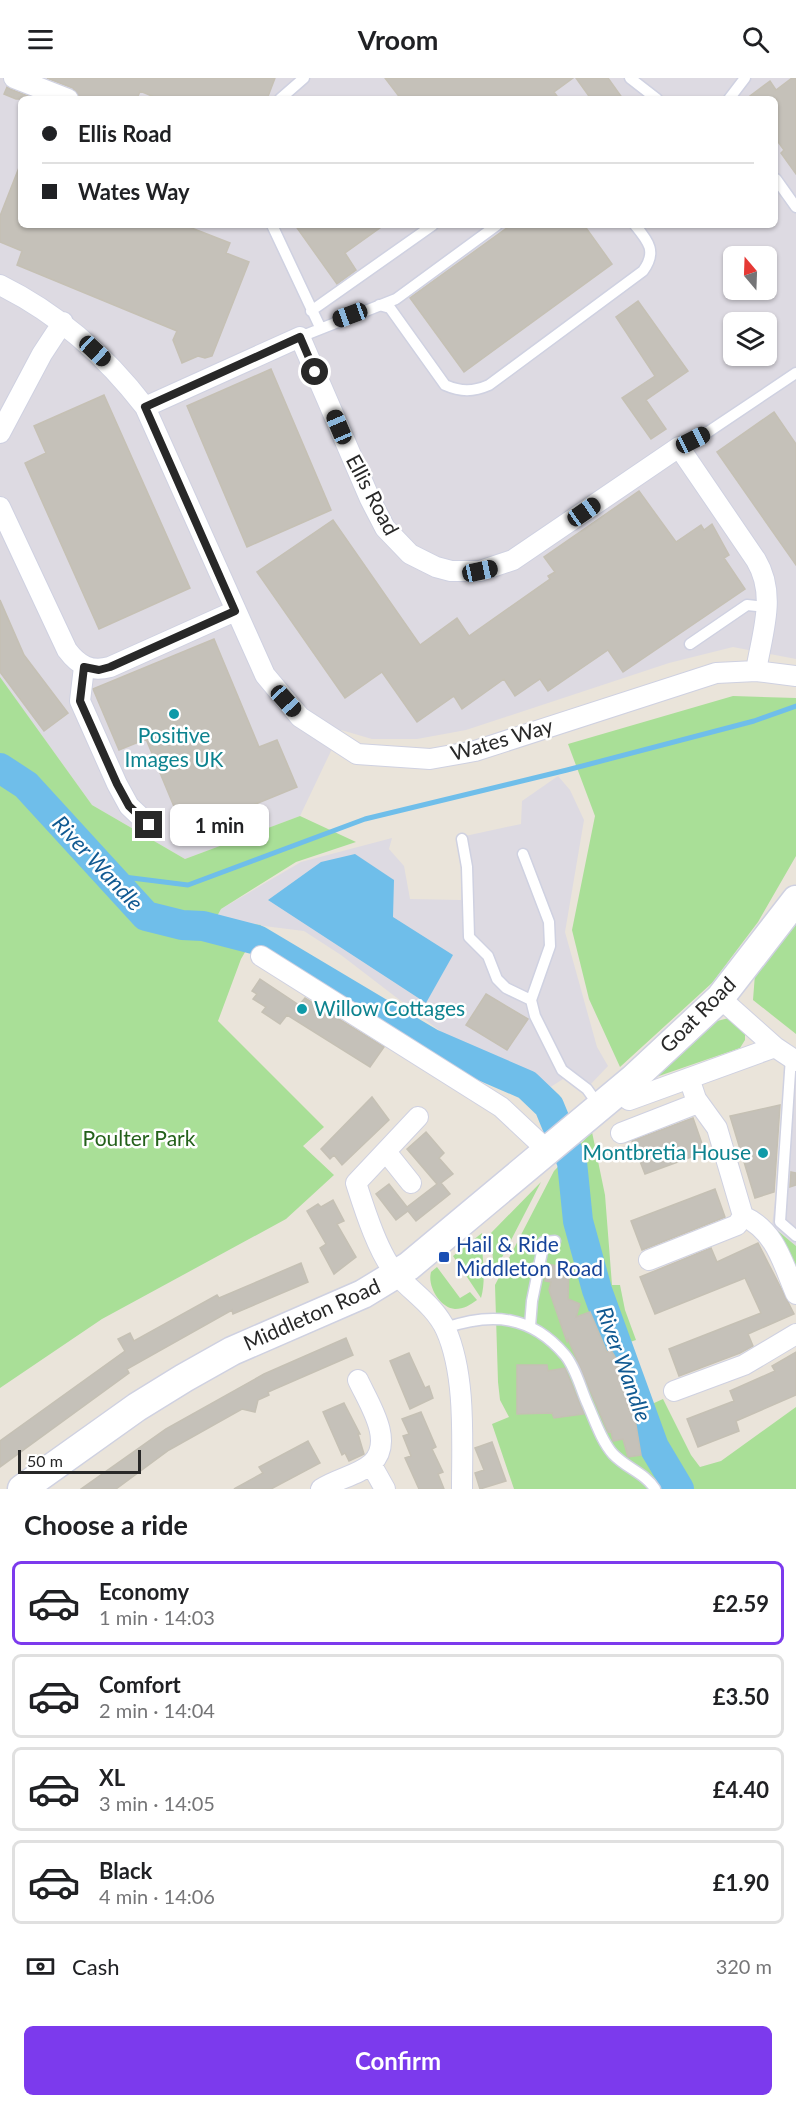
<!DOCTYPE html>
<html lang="en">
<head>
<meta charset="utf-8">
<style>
  body { margin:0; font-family:Lato,sans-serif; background:#f2f2f2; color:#202124; height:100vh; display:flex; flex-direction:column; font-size:22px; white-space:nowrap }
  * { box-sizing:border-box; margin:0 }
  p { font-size:20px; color:#757577 }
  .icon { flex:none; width:33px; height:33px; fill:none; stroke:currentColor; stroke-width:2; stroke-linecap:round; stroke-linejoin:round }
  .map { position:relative; height:1411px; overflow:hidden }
  .sheet { display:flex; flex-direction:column; background:#fff; flex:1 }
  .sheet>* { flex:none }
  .banner { position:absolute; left:18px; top:18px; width:760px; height:132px; border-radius:9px; box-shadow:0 2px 4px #0004; display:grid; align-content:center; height:132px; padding:0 24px; background:#fff }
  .needle { width:39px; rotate:341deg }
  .tools { position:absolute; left:723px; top:168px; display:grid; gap:12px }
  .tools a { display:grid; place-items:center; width:54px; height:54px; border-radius:9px; background:#fff; box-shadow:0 2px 4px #0004; font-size:30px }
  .scale { position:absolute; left:18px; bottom:15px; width:123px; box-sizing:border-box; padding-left:6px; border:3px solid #282828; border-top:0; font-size:16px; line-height:21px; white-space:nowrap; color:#282828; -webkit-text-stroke:4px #fff; paint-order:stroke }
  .end { position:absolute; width:27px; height:27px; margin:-14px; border:8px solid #282828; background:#fff; box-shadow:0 0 0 3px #fff }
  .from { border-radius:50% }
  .bubble { position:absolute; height:42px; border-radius:9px; background:#fff; box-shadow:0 2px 4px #0004; font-size:20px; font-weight:700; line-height:42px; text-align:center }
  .car { position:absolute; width:18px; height:36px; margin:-18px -9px; border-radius:8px; box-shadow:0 0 4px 2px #0007; background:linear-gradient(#222 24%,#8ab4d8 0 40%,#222 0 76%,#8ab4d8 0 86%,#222 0) }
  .banner b { display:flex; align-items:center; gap:21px; height:57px; font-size:22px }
  .banner b+b { border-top:2px solid #e0e0e0 }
  .banner i { width:15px; height:15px; background:#202124 }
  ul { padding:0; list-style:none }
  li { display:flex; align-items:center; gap:18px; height:84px; margin:0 12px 9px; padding:0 12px; border:3px solid #e0e0e0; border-radius:9px }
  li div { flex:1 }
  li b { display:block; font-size:22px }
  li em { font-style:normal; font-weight:700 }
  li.selected { border-color:#7c3aed }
  li>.icon { width:54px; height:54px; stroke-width:1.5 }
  h2 { padding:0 24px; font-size:27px; line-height:72px }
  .pay { display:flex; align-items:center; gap:15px; height:66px; padding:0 24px; font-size:22px }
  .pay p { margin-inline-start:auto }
  .action { display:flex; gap:12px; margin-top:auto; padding:12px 24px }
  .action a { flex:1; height:69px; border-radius:9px; background:#7c3aed; color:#fff; font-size:24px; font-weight:700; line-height:69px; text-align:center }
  header { display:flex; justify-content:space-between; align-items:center; height:78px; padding:0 24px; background:#fff; font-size:27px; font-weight:700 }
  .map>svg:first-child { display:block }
  .industrial { fill:#dddae2; fill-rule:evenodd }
  .green { fill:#a9df97 }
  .water { fill:#6fbeea }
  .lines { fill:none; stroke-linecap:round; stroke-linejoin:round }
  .stream { stroke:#6fbeea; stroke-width:5 }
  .river { stroke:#6fbeea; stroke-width:30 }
  .building { fill:#c5c1b9; stroke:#c5c0b4; stroke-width:1.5 }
  .lane-casing { stroke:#cfd1e1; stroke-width:13 }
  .street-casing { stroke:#cfd1e1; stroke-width:22 }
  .secondary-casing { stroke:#cfd1e1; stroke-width:31 }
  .lane { stroke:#fff; stroke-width:10 }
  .street { stroke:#fff; stroke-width:20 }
  .secondary { stroke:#fff; stroke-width:28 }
  .route { stroke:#282828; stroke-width:8 }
  .culture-dot { fill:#0f9aa8; stroke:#fff; stroke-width:2 }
  .transit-dot { fill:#1a4fb4; stroke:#fff; stroke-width:2 }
  .labels { text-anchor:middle; stroke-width:5; stroke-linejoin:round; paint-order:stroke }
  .street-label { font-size:21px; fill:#282828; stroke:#fff }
  .culture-label { font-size:21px; fill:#0d838f; stroke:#fff }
  .park-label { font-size:21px; fill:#24611b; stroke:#fff }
  .transit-label { font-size:21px; fill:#164399; stroke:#fff; text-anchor:start }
  .water-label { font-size:22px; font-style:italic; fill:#115a92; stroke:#fff }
</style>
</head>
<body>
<header><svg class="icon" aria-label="menu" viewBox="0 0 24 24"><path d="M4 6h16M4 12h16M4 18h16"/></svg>Vroom<svg class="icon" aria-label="search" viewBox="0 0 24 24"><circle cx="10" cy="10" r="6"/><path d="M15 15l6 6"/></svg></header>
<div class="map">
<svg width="796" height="1411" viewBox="0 0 796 1411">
  <rect width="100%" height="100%" fill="#eae4da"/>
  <path class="industrial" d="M0,0H796V581L733,569L669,585L466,652L417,661H372L341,652L300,738L185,781L92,727L0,599ZM21,21H776V147H21ZM734,178H766V212H734ZM734,244H766V278H734Z
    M558,698L570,712L584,742L565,854L597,969L608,988L589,1008L574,994L549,1010L444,956L341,877L304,853L215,842L221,831L301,784L392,760L389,771L404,788L410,821L461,822V787L456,760L521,746L522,723Z
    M784,991L796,997V1168L772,1148L779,1089Z"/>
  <path class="green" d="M0,599L92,727L185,781L300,738L356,764L296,784L221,831L215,842L261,847L241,881L218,943L324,1049L303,1068L334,1097L286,1141L102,1241L0,1310Z
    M733,618L796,620V778L758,844L712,905L620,989L589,921L572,852L595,738L568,666Z
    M796,844V956L753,922L755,896Z
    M729,940L745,953V962L740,970L656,999L653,996L713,944Z
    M592,1054L605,1117L612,1207H620L625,1232L636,1262L630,1264L632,1274L624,1277L629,1289L623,1291L633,1326L640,1325L643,1330L663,1321L691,1377L700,1389L721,1383L796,1329V1411H514L492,1346L509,1339L500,1322L498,1304L495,1207L554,1093Z
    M541,1104L494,1195L491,1155Z
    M772,1148L796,1168V1207Z
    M482,1155C481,1176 487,1200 481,1220L453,1178Z
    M437,1189L460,1220L470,1214L477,1222C470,1227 464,1231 455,1231C440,1230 427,1208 431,1194Z"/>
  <path class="water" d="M355,776L394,802L393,839L453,877L426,925L268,822L321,784Z"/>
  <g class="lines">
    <path class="stream" d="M108,797L188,807L365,741L567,692L754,643L796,628"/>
    <path class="river" d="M0,690L26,707L146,838L182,847L203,848L257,862L430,965L527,1007L549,1028L572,1084L578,1143L597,1212L654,1369L679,1411"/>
  </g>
  <path class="building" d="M47,0H275L267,21H159L140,13L137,21H80L73,10Z
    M385,0H573L554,14L559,21H401Z
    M576,0H608L623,21H591Z
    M792,0H796V96L781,75L784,72L776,61V21H746L770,3L776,12Z
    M7,9L10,11L35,21H16L4,16Z
    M20,87L21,147H184L230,165L226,175L249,184L212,278L205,280L198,278L182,285L173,262L177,253L17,187L22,173L0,164V138Z
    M295,147H384L345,175L356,192L337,206Z
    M511,147H584L612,186L464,294L410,220Z
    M638,223L688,293L646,322L666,351L651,361L622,320L655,298L616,239Z
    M271,291L331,432L247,469L187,328Z
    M104,317L190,510L99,551L25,385L46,375L34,348Z
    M774,334L796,366V487L717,374Z
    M639,413L676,464L701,447L704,452L712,446L729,477L724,480L745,511L623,594L608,572L548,613L540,601L515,618L504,601L462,631L454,618L417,644L382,594L345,620L257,494L333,442L420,567L457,540L469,558L550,501L548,498L555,494L544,479Z
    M0,522L24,577L68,635L44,653L0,594Z
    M214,561L259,669L277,662L297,709L185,755L146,661L119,672L93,611Z
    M260,901L299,927L305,920L384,969L370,989L287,937L280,946L262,934L266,929L253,921L257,916L252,913Z
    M486,916L528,941L507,972L466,947Z
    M372,1019L389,1042L342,1087L334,1077L330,1081L321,1071Z
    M780,1027L774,1114L755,1120L730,1038Z
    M693,1040L705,1074L645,1096L632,1063Z
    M426,1054L444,1075L439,1080L453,1096L441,1105L450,1116L416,1143L408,1133L396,1142L376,1116L389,1106L407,1129L437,1106L407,1071Z
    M791,1094L796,1095V1107L790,1109Z
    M715,1111L725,1139L642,1172L631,1143Z
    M333,1122L344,1143L337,1146L356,1179L334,1196L320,1170L326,1166L307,1133L318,1126L321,1129Z
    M758,1165L794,1236L748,1256L753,1268L740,1275L679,1298L669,1271L761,1235L745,1200L655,1236L640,1199L711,1170L717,1184Z
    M301,1185L308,1204L233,1236L232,1232L127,1291L129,1295L0,1389V1363L125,1273L118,1261L130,1255L134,1263L217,1217L219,1220Z
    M547,1186L569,1190L568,1221L580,1226L576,1239L590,1234L607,1274L611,1272L622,1291L631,1317L641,1377L628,1379L623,1361L613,1363L611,1353L608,1354L568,1261L567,1264L549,1212L551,1204L545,1203Z
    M346,1260L353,1277L268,1314L269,1317L258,1322L255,1334L242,1331L169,1372L116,1411H81L166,1351L264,1296Z
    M796,1274V1317L736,1343L739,1353L698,1369L687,1341L734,1323L730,1313L775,1293L772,1288Z
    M409,1275L425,1310L429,1308L433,1320L410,1331L390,1283Z
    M517,1287H547L548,1293L565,1290L584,1336L554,1340L552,1335L517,1336Z
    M344,1325L360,1356H358L364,1376L349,1383L345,1375L342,1377L323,1334Z
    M421,1334L436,1369L432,1371L443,1394L438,1396L444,1411H419L405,1380L411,1378L403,1358L409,1356L402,1341Z
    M308,1363L320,1385L271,1411H234L263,1395L259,1389Z
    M492,1364L506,1403L480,1411L475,1395L484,1392L475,1370Z"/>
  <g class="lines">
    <g class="lane-casing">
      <path id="lane" d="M630,0L657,21
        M280,21L304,0
        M729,21L745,0
        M776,101L796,129
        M272,147L320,249
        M379,227L390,230L445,307C461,314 473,314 489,307L643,193C657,174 649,164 635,147
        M311,233L433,147
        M300,259L396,221L497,147
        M679,369L708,354L796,295
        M690,566L747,527L767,529
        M462,761L467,789L469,859L488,878L497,901L506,910L531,922
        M523,776L549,844L550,868L531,922L535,938L562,992L587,1011L600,1029
        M791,979L780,1144L796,1158
        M530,1248L532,1223L544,1164L555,1163
        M445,1250C492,1234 531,1237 565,1277C576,1290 581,1312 588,1327C595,1343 602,1364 613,1376C626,1390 645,1395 655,1411"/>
    </g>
    <g class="street-casing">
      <path id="street" d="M14,0L68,21
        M0,207C59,236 105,277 145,329L265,597L300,639L357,676L430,681L475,673L716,595L756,593L796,598
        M145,329L300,259L370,421L385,450L410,476L436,489L451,493H480L513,482L679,369L756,482C777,517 762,555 756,593
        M0,355L42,276L63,244
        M0,429L67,572C79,588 91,594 110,589L235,533
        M84,589L80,623L117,706L129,728L149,747
        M261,878L501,1029L548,1073
        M720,920L775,969L796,983
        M689,1000L696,1021L717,1050L743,1138
        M629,1022L775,969
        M418,1039L356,1105C364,1130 379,1178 397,1197C413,1215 435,1228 446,1252C466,1297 462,1362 462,1411
        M621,1055L698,1025
        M387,1075L411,1105
        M743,1138C776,1153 783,1186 796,1216
        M649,1182L737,1147L743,1138
        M674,1313L744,1287L796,1256
        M371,1386L385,1411
        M321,1411C336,1401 359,1397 372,1385C395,1363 368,1324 358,1302"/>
    </g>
    <g class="secondary-casing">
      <path id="secondary" d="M22,1411L137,1329L184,1300L232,1273L363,1216L409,1188L633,1001L720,920L796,822"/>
    </g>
    <use href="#lane" class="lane"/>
    <use href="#street" class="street"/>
    <use href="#secondary" class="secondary"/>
  </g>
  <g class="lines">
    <path class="route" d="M149,747L129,728L117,706L80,623L84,589L99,592L110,589L235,533L145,329L300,259L315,294"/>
  </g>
  <g class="culture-dot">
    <circle cx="174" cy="636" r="6"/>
    <circle cx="302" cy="931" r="6"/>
    <circle cx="763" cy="1075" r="6"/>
  </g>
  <rect class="transit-dot" x="438" y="1173" width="12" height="12" rx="3"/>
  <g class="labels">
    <g class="street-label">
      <text transform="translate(372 417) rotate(62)" y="7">Ellis Road</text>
      <text transform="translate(502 662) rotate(-16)" y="7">Wates Way</text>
      <text transform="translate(698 937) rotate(-45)" y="7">Goat Road</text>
      <text transform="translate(312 1237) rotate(-24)" y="7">Middleton Road</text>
    </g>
    <g class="culture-label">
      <text x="174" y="665">Positive<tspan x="174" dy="24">Images UK</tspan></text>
      <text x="314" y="938" text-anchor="start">Willow Cottages</text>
      <text x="751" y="1082" text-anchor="end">Montbretia House</text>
    </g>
    <g class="park-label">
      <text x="139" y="1068">Poulter Park</text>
    </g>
    <g class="transit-label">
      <text x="456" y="1174">Hail &amp; Ride<tspan x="456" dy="24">Middleton Road</tspan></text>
    </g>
    <g class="water-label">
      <text transform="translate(98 785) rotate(47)" y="8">River Wandle</text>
      <text transform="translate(624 1286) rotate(70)" y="8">River Wandle</text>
    </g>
  </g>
</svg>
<div class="tools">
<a><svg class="needle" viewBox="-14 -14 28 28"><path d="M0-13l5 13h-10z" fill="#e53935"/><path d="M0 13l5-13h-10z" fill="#757577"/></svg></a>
<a><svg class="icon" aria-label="layers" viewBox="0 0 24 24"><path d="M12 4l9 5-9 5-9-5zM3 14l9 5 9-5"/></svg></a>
</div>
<div class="scale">50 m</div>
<i class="end from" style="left:315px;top:294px"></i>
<i class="end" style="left:149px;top:747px"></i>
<div class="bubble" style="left:170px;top:726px;width:99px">1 min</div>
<i class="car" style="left:350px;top:237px;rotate:250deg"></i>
<i class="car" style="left:95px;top:273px;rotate:133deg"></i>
<i class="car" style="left:339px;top:349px;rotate:337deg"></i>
<i class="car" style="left:693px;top:362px;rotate:63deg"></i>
<i class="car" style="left:584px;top:434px;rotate:55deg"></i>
<i class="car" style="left:480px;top:493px;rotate:78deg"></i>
<i class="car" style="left:286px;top:623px;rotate:138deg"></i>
<div class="banner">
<b><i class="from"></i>Ellis Road</b>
<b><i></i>Wates Way</b>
</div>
</div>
<section class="sheet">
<h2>Choose a ride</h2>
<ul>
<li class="selected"><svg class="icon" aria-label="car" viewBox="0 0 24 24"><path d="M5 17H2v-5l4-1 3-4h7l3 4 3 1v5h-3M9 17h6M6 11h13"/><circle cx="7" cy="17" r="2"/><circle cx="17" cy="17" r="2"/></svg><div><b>Economy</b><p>1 min · 14:03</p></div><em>£2.59</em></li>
<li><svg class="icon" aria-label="car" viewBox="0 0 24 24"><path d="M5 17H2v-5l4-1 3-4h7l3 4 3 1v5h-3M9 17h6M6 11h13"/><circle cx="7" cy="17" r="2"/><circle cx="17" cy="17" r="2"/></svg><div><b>Comfort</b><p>2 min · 14:04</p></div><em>£3.50</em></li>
<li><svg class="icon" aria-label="car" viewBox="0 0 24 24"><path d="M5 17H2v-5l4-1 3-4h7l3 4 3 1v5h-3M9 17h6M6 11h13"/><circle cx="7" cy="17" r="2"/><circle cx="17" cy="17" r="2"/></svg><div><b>XL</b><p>3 min · 14:05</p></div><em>£4.40</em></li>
<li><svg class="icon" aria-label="car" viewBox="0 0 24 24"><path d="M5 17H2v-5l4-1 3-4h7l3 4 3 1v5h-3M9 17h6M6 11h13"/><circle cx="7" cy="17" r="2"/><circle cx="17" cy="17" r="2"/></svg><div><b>Black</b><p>4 min · 14:06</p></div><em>£1.90</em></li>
</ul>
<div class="pay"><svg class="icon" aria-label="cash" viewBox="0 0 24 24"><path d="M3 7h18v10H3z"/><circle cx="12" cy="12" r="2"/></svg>Cash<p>320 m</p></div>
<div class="action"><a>Confirm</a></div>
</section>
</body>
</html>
